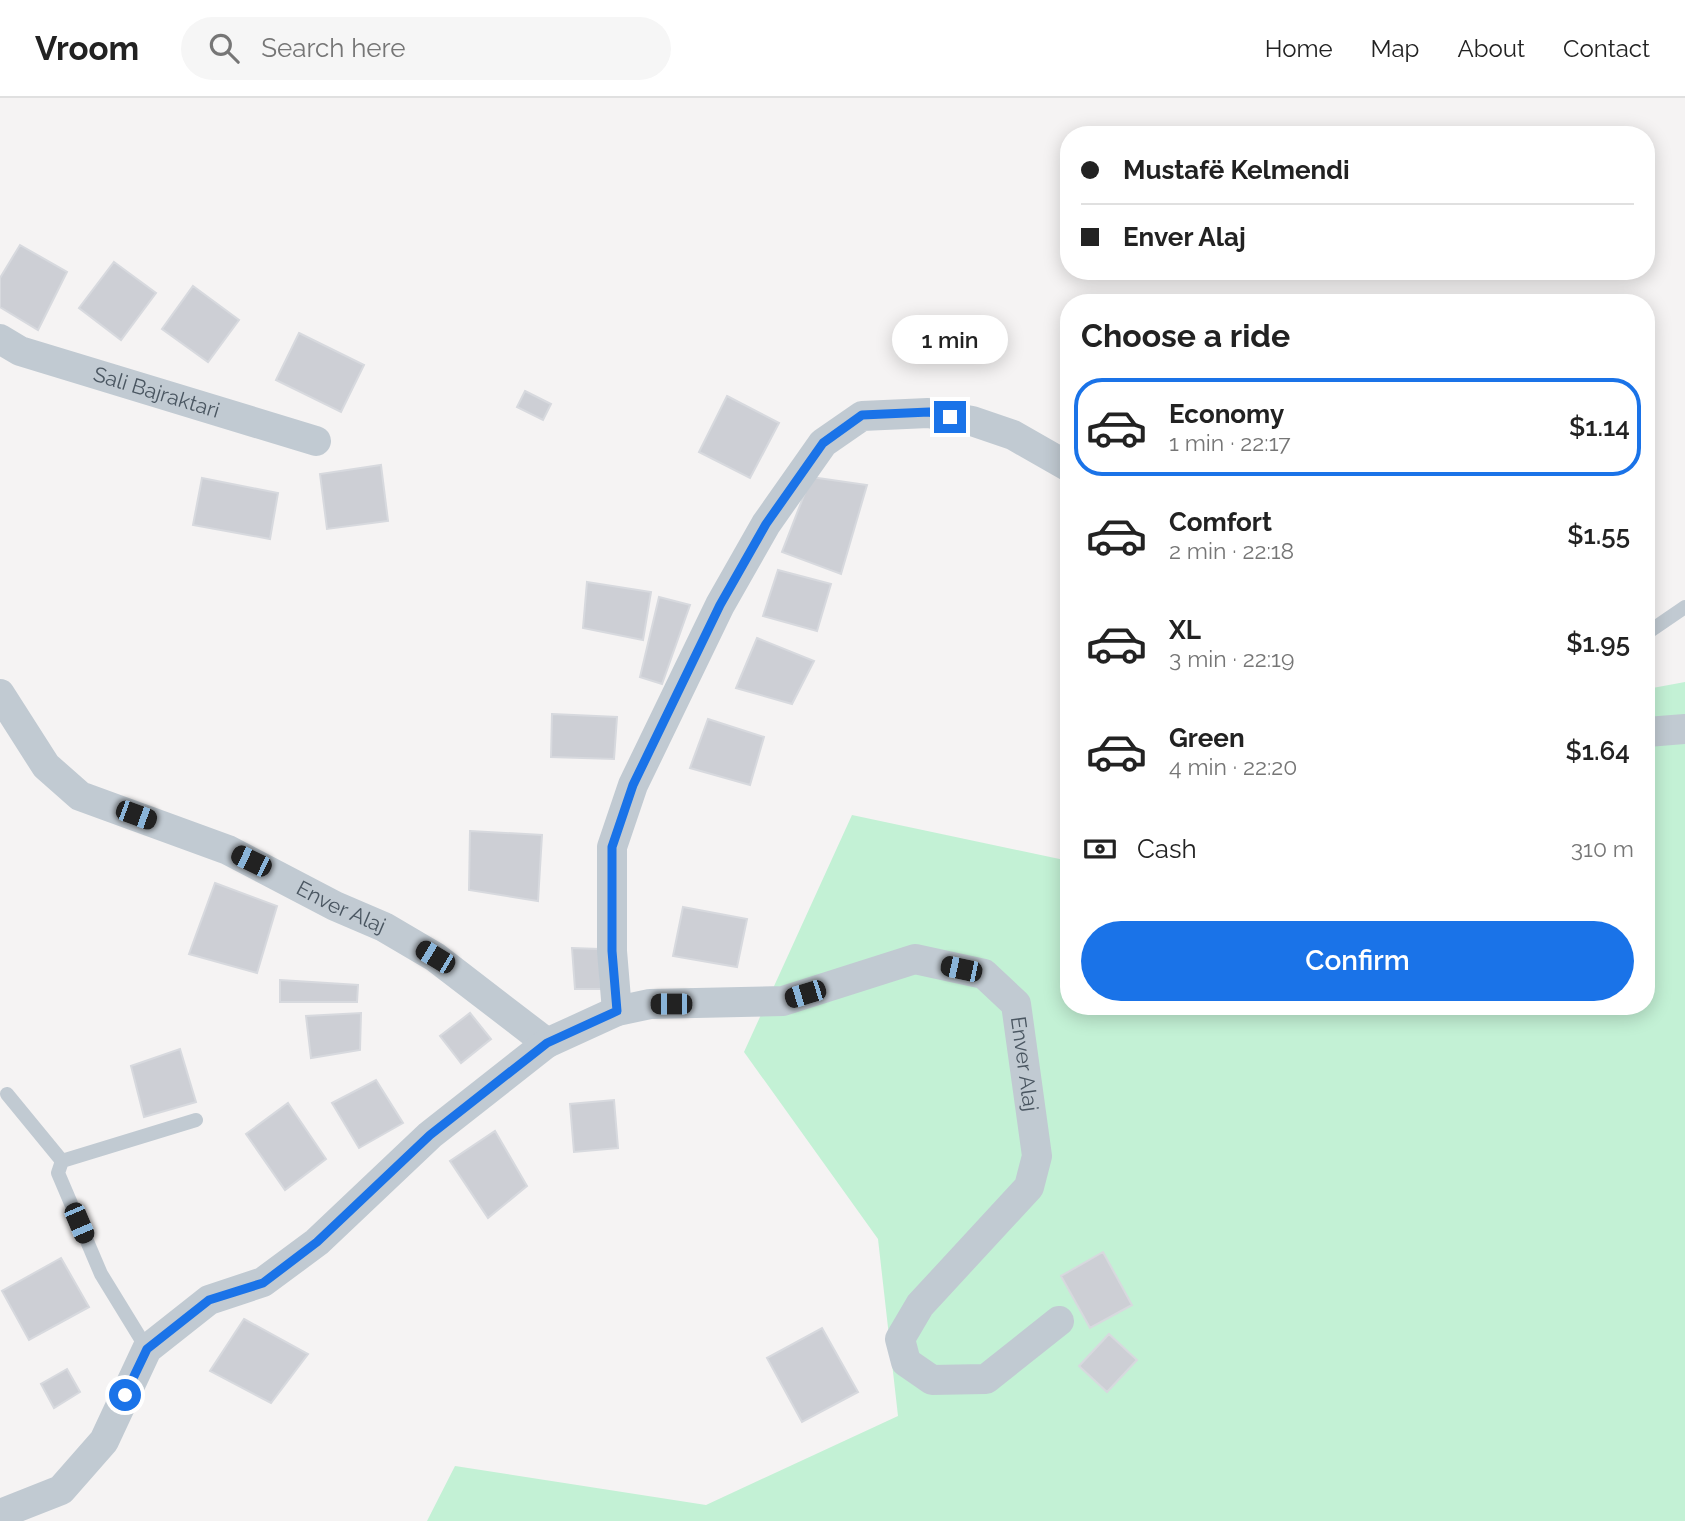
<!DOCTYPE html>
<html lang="en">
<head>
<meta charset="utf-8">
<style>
  body { margin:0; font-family:Raleway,sans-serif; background:#f6f6f6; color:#222; height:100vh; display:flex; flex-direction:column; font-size:26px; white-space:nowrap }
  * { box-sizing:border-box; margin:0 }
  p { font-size:23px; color:#767676 }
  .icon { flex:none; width:38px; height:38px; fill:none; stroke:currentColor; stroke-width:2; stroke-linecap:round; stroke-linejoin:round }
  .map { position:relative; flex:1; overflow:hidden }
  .sheet { position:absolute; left:1060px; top:196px; width:595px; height:721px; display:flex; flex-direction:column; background:#fff; border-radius:28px; box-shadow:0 4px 18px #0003 }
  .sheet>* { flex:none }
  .guide { position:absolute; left:1060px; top:28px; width:595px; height:154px; border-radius:28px; box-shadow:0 4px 18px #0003; display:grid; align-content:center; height:154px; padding:0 21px; background:#fff }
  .end { position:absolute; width:32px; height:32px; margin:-16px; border:9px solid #1a73e8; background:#fff; box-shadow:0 0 0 4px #fff }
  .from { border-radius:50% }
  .bubble { position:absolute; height:49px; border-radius:24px; background:#fff; box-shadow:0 4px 18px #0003; font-size:23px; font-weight:600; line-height:49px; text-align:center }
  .car { position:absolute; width:21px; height:42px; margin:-21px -10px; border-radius:9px; box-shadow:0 0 5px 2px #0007; background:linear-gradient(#222 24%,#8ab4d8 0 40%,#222 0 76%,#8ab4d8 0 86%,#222 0) }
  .guide b { display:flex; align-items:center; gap:24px; height:66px; font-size:26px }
  .guide b+b { border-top:2px solid #e0e0e0 }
  .guide i { width:18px; height:18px; background:#222 }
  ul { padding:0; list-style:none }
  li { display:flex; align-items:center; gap:21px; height:98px; margin:0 14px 10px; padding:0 7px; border:4px solid transparent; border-radius:28px }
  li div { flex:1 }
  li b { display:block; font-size:26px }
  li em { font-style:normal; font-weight:600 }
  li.on { border-color:#1a73e8 }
  li>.icon { width:63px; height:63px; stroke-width:1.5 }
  h2 { padding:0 21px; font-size:32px; line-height:84px }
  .pay { display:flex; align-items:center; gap:18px; height:77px; padding:0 21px; font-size:26px }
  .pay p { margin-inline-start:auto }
  .primary-button { display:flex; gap:14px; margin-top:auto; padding:14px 21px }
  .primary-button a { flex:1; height:80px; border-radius:42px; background:#1a73e8; color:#fff; font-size:28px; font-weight:600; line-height:80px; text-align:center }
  header { display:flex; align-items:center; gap:42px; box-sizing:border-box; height:98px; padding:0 35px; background:#fff; border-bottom:2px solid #e0e0e0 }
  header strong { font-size:33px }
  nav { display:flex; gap:38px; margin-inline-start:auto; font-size:24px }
  .search { width:490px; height:63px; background:#f6f6f6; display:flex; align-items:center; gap:18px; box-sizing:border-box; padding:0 24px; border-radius:38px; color:#767676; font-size:26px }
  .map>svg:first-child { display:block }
  .green { fill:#c3f1d5 }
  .building { fill:#cdcfd5; stroke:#d7d9de; stroke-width:2 }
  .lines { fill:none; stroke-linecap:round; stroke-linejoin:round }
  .lane { stroke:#c1cad2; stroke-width:14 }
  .street { stroke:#c1cad2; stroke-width:30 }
  .route { stroke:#1a73e8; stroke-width:9 }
  .labels { text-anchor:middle; stroke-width:7; stroke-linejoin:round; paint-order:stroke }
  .street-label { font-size:21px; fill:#4a5661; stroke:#fff }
</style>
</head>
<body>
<header>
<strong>Vroom</strong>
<div class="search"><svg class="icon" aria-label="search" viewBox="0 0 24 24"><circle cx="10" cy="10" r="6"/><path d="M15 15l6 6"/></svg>Search here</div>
<nav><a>Home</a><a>Map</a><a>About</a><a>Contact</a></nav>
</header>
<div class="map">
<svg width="1685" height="1423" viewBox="0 0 1685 1423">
  <rect width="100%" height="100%" fill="#f5f3f3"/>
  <path class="green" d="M1685,584V1423H427L455,1368L706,1407L898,1318L878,1141L744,954L852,717L1069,763V908H1647V591Z"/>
  <path class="building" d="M20,147L67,174L38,232L0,209V180Z
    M114,164L156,195L121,242L79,210Z
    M193,188L239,222L208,264L162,231Z
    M299,235L364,267L341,314L276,282Z
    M525,293L551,306L543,322L517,309Z
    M727,298L779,325L750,380L699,354Z
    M381,367L388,423L327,431L320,376Z
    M811,379L867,387L841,476L782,454Z
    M202,380L278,395L270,441L193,427Z
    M778,472L831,486L817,533L763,518Z
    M587,484L651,494L643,542L583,530Z
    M659,499L690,507L662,586L640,579Z
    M757,540L814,563L792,606L736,590Z
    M552,616L617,619L614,661L551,659Z
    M708,621L764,639L750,687L690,670Z
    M470,733L542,737L538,803L469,792Z
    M215,785L277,808L257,875L189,856Z
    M683,809L747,821L737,869L673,858Z
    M572,850L599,851L601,891H575Z
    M280,882L358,887L357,904H280Z
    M361,915L360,952L311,960L306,918Z
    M470,915L491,941L461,965L440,938Z
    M180,951L196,1004L144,1019L131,968Z
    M376,982L403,1025L359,1050L332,1005Z
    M614,1002L618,1050L574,1054L570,1006Z
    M288,1005L326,1061L285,1092L246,1036Z
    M495,1033L527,1088L488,1120L450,1063Z
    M1103,1154L1132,1207L1090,1230L1061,1178Z
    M61,1160L89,1209L29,1242L2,1193Z
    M244,1221L308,1256L271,1305L210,1273Z
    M822,1230L858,1294L802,1324L767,1260Z
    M1109,1236L1137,1262L1107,1294L1079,1268Z
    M67,1271L80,1294L54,1310L41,1286Z"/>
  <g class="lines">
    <path class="lane" d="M1647,535L1685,509
      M7,996L62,1063
      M147,1251L101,1176L58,1075L62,1063L196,1022"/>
    <g class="street">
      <path id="s1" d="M0,241L20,253L316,343"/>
      <path id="s2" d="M0,596L46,668L80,698L228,752L335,808L384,829L435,859L547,945"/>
      <path d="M1647,634L1685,631"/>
      <path d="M617,913L612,853V749L633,687L720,507L766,426L823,345L862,318L928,315L972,323L1013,337L1069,369"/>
      <path id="s3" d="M0,1416L61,1392L104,1343L147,1251L209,1202L263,1184L317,1144L430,1037L547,945L617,913L650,906L783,903L915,861L984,876L1016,906L1037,1058L1029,1089L920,1207L900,1241L906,1264L932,1282L986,1281L1059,1223"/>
    </g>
  </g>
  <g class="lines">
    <path class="route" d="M125,1297L147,1251L209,1202L263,1185L317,1144L430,1037L547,945L617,913L612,853V749L633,687L720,507L766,426L823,345L862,317L929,314L950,319"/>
  </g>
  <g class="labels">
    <g class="street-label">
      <text dy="7" stroke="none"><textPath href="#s1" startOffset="166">Sali Bajraktari</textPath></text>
      <text dy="7" stroke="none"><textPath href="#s2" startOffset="415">Enver Alaj</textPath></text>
      <text dy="7" stroke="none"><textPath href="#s3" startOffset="1297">Enver Alaj</textPath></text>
    </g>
  </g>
</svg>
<i class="end from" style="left:125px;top:1297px"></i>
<i class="end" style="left:950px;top:319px"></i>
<div class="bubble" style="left:892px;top:217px;width:116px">1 min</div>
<i class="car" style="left:136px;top:717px;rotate:110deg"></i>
<i class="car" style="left:251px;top:763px;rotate:296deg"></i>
<i class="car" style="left:435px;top:859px;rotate:301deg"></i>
<i class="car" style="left:961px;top:871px;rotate:282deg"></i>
<i class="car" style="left:805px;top:896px;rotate:253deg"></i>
<i class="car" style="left:671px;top:906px;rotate:270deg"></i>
<i class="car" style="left:79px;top:1125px;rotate:157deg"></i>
<div class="guide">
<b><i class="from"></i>Mustafë Kelmendi</b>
<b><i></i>Enver Alaj</b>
</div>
<section class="sheet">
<h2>Choose a ride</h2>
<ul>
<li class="on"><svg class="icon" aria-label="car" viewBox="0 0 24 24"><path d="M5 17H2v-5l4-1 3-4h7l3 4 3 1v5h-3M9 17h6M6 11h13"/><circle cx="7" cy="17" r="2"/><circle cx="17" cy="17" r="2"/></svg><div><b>Economy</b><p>1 min · 22:17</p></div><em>$1.14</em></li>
<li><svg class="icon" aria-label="car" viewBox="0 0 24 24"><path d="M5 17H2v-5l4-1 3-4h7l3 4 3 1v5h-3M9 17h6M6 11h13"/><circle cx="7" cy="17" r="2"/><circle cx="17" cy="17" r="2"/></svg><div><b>Comfort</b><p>2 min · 22:18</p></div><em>$1.55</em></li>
<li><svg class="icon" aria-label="car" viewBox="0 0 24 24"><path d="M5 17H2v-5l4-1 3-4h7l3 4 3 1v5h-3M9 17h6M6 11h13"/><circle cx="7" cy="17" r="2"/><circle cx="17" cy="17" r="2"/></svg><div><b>XL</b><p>3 min · 22:19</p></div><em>$1.95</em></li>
<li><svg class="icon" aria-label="car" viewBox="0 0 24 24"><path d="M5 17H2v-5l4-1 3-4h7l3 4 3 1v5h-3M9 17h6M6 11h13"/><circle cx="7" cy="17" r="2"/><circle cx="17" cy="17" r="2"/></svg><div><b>Green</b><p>4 min · 22:20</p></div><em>$1.64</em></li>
</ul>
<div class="pay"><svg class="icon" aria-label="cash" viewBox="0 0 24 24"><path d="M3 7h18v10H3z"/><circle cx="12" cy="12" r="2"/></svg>Cash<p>310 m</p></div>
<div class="primary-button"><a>Confirm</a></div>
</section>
</div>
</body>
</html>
